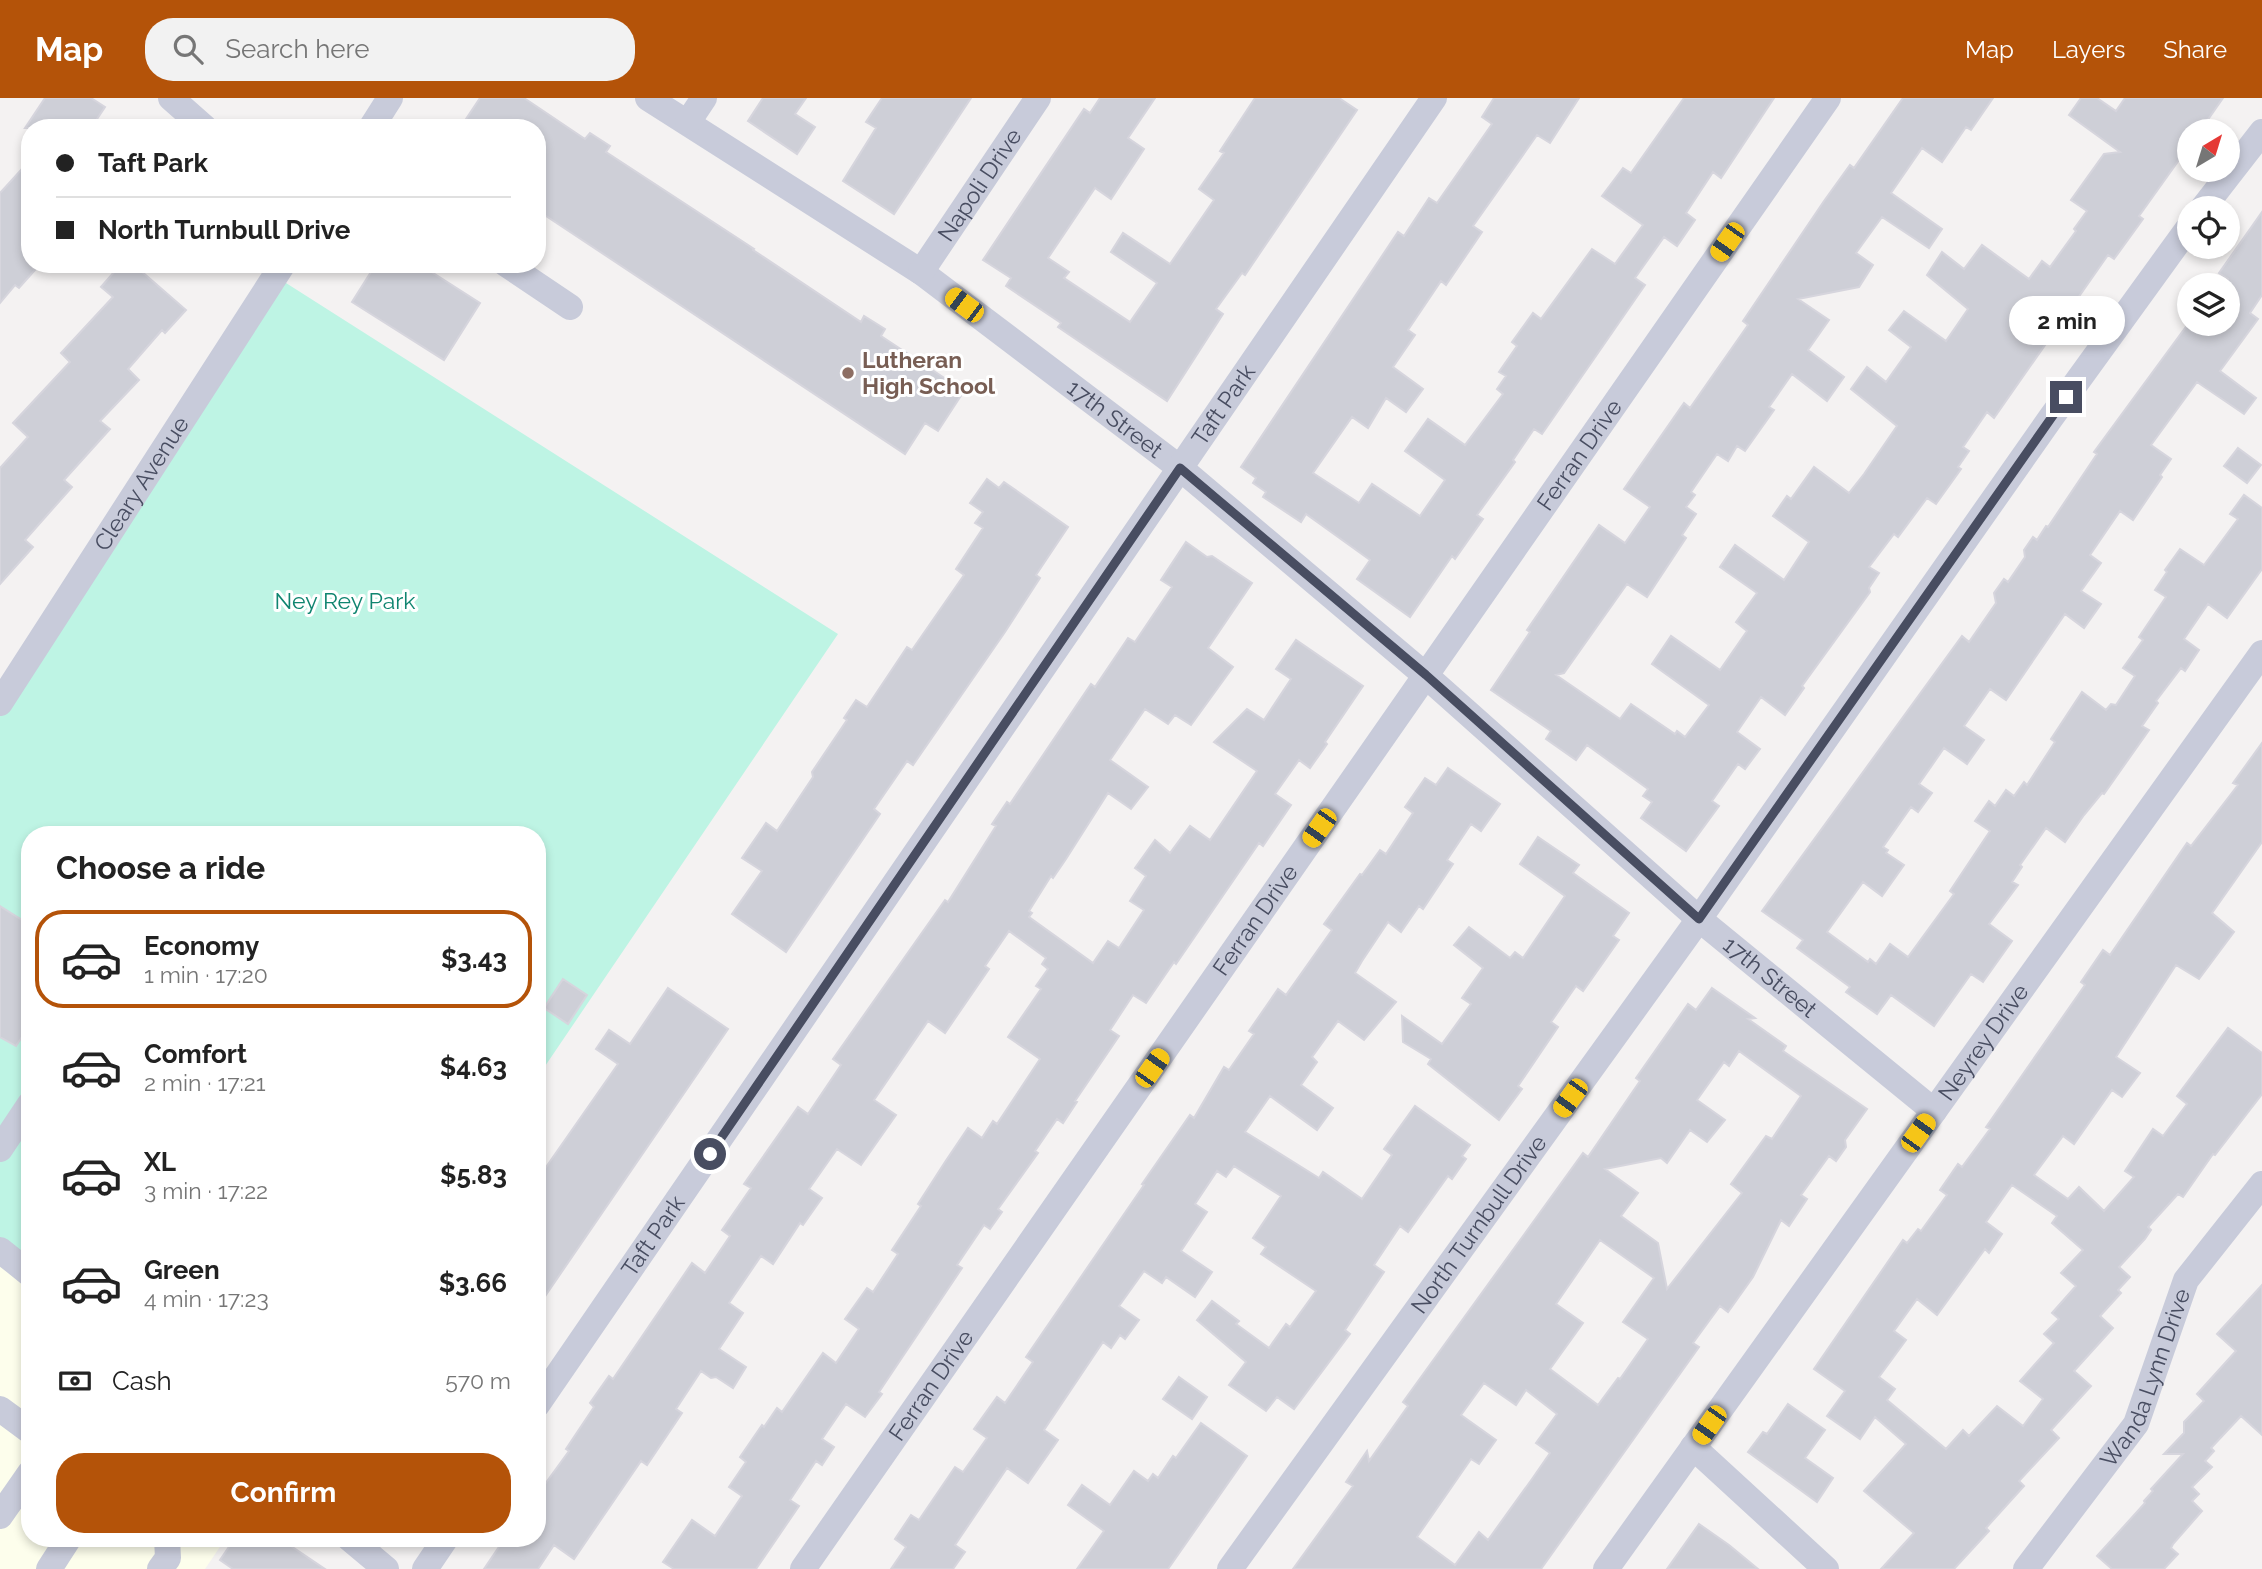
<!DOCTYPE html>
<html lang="en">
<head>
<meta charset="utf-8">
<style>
  body { margin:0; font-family:Raleway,sans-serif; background:#f2f2f2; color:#222; height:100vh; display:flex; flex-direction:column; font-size:26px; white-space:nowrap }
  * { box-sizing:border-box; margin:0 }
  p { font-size:23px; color:#767676 }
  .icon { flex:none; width:38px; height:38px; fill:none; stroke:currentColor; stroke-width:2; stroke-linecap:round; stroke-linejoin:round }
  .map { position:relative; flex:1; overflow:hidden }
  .sheet { position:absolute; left:21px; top:728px; width:525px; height:721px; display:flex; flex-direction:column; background:#fff; border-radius:28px; box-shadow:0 4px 10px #0003 }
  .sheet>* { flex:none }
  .banner { position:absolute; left:21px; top:21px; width:525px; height:154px; border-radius:28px; box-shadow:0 4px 10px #0003; display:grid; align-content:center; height:154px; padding:0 35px; background:#fff }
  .needle { width:46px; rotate:38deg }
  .buttons { position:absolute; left:2177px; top:21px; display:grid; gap:14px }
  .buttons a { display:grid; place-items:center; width:63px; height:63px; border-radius:50%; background:#fff; box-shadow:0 4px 10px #0003; font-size:35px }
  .end { position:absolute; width:32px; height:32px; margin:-16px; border:9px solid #484d61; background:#fff; box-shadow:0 0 0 4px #fff }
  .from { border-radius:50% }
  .bubble { position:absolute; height:49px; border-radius:24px; background:#fff; box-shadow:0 4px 10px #0003; font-size:23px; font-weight:700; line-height:49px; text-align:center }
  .car { position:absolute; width:21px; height:42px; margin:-21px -10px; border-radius:9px; box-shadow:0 0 5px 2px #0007; background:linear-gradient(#f5c518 24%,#345 0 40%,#f5c518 0 76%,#345 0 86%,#f5c518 0) }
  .banner b { display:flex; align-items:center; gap:24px; height:66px; font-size:26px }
  .banner b+b { border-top:2px solid #e0e0e0 }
  .banner i { width:18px; height:18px; background:#222 }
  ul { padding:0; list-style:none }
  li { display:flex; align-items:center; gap:21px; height:98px; margin:0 14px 10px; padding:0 21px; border:4px solid transparent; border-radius:28px }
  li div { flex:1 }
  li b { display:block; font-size:26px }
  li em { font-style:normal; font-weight:700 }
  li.on { border-color:#b45309 }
  li>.icon { width:63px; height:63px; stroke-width:1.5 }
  h2 { padding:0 35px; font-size:32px; line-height:84px }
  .pay { display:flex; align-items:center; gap:18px; height:77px; padding:0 35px; font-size:26px }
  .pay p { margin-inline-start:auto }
  .button { display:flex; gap:14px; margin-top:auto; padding:14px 35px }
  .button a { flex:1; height:80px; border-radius:28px; background:#b45309; color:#fff; font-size:28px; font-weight:700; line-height:80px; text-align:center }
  header { display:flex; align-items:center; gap:42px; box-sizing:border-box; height:98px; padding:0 35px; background:#b45309; color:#fff }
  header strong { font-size:33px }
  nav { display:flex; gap:38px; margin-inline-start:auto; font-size:24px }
  .search { width:490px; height:63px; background:#f2f2f2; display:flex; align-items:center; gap:18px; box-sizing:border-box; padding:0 24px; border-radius:28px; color:#767676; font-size:26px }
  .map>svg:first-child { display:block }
  .commercial { fill:#fdfeec }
  .green { fill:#bef4e4 }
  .building { fill:#cecfd7; stroke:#d6d5dd; stroke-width:2; fill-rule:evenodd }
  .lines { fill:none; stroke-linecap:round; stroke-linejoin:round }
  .minor { stroke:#c8cbda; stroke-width:26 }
  .route { stroke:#484d61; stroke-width:9 }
  .education-dot { fill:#8d6e63; stroke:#fff; stroke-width:2.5 }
  .labels { text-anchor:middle; stroke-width:6; stroke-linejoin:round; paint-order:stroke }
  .street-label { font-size:23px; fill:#484d61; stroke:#fff }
  .education-label { font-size:23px; font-weight:bold; fill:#785e54; stroke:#fff; text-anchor:start }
  .park-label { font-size:23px; fill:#108570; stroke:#fff }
</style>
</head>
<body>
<header>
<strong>Map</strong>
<div class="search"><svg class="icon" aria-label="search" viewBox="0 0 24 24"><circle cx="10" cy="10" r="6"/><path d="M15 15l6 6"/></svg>Search here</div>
<nav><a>Map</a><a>Layers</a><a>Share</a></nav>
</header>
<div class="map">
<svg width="2262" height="1471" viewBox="0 0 2262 1471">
  <rect width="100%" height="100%" fill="#f4f2f2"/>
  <path class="commercial" d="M0,1140L30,1163V1440H226L205,1471H0Z"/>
  <path class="green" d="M275,178L838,536L537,980V737H30V1163L0,1140V605Z"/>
  <path class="building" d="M45,0H91L105,9L91,30H25Z
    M480,0H524L585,41L590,35L610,48L606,54L754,151L753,152L861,224L864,218L885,231L881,238L964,293L938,333L925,325L905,356L537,112V30H460Z
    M763,0H806L795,16L815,29L797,56L748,23Z
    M882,0H971L894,116L843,83L876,30L866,24Z
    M1100,0H1155L1128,40L1144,51L1111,101L1095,90L1048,160L1069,174L1064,180L1130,224L1157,185L1111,154L1123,135L1170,166L1214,102L1199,91L1224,55L1220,53L1255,0H1339L1357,12L1245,177L1242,175L1216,211L1223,216L1167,303L1058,229L1061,225L1006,188L1011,180L983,162L1084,11L1090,15Z
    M1494,0H1579L1550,45L1537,37L1473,128L1482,134L1446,187L1441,183L1408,232L1415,237L1393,269L1423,291L1406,314L1386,300L1368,330L1352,319L1313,375L1359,405L1372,386L1420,418L1445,382L1405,353L1428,321L1465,347L1503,296L1497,291L1506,278L1499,274L1517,248L1512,244L1533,215L1541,221L1592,151L1615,166L1643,127L1602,98L1623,70L1631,75L1684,0H1774L1721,80L1713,74L1686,115L1695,122L1677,148L1664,139L1635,180L1645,187L1542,336L1534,331L1513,362L1515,364L1477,417L1483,421L1455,461L1452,458L1410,519L1357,481L1370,462L1306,416L1301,424L1263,399L1266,394L1253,385L1256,380L1241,369L1398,134L1404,138L1429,100L1437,105L1492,26L1482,19Z
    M1903,0H1993L1971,32L1966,29L1942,64L1922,50L1891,95L1942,131L1929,150L1882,119L1856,155L1873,167L1859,189L1798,201L1829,222L1808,252L1844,279L1827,303L1792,276L1769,309L1774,312L1745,353L1737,348L1728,363L1717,356L1691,394L1695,397L1686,409L1696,416L1682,437L1686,440L1647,499L1627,486L1564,575L1556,577L1620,621L1631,606L1675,636L1677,633L1685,639L1709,607L1652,566L1671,538L1720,572L1747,533L1736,524L1757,495L1720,469L1735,447L1784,482L1809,444L1773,418L1787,398L1791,401L1814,369L1849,395L1864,376L1897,328L1851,291L1867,269L1886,284L1911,249L1889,232L1904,213L1946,243L1968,211L1927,177L1942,154L1964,171L1982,147L2029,181L2042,163L2050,169L2076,133L2074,131L2087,113L2071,102L2104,56L2120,54L2069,17L2081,0H2097L2116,13L2125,0H2223L2200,33H2189V48L2139,118L2143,121L2114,161L2108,157L1994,320L1987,314L1963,349L1969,353L1958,369L1961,371L1936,406L1927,400L1898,439L1894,436L1869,469L1879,475L1869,490L1870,494L1802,588L1804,590L1785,617L1761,599L1737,634L1760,651L1745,671L1738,666L1712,703L1719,708L1686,753L1641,720L1652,704L1643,698L1648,691L1587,647L1576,662L1546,641L1551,633L1491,592L1530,534L1527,532L1599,427L1625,445L1650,409L1624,391L1684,305L1690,310L1748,227L1743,223L1824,103L1850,67L1854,70Z
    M30,62V167L35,172L19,190L15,187L0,205V95Z
    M2262,114V197L2250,215L2258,221L2220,273L2256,300L2244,316L2197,284L2151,347L2171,361L2160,377L2162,379L2133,422L2120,413L2090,457L2101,465L2081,493L2101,506L2084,530L2065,516L2006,602L1990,591L1964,628L1984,642L1967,666L1944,650L1919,686L1932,695L1918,714L1911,709L1883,749L1888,752L1886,755L1904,767L1882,798L1863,784L1827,834L1868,864L1870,861L1876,866L1890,846L1908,859L1954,796L1950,793L1990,733L1975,723L1989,703L1995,708L2006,692L2014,698L2024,684L2027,687L2055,644L2051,641L2082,594L2106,612L2111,606L2116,607L2135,578L2123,570L2143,542L2139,539L2166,499L2155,492L2167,474L2165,472L2180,451L2204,467L2238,421L2230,416L2244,397L2262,410V471L2227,520L2208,506L2184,541L2199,552L2185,573L2181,570L2156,603L2158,605L2142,628L2149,632L2104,696L2102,695L2084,717L2065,744L2046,730L2020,767L2022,769L2012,784L2018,787L1989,826L2012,843L1983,884L1971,876L1934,928L1891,897L1877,916L1846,894L1850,889L1797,850L1803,842L1762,813L1962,538L1969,544L1996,505L1994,495L2004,481L2008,484L2025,459L2024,452L2033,439L2037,442L2046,428L2048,429L2097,356L2094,354L2188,226H2228V181L2219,175Z
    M121,166H133L186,212L165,235L162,232L128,271L139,282L100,323L110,331L64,382L72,389L25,442L33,449L0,486V370L28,339L13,325L70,264L61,255L113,199L101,189Z
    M376,166H419L480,205L444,262L352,204Z
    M2238,350L2261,367L2247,385L2224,368Z
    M987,381L999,390L1004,384L1068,429L1036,477L1040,480L1005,534L913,667L907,663L874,711L880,716L786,854L732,816L762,773L742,760L766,725L777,733L813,679L812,674L847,622L844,620L856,602L867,609L907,549L912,552L964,477L956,471L983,430L975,425L983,414L970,405Z
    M1186,444L1207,459L1212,458L1252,485L1208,550L1233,569L1191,627L1175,617L1168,626L1145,611L1110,662L1148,689L1131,711L1108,695L1066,761L1053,780L1051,778L1029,813L1032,815L1029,819L1093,865L1108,843L1119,850L1144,812L1130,803L1146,778L1135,770L1155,742L1170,755L1190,728L1210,742L1257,673L1214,644L1247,611L1264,622L1291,581L1276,571L1296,542L1363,588L1325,644L1327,646L1310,670L1299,662L1275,696L1291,707L1263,748L1259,745L1176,866L1174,864L1146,905L1133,897L1110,932L1119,938L1075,1003L1077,1004L1063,1025L1057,1021L1035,1053L1038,1055L998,1111L1002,1114L990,1131L984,1127L957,1167L962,1170L879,1294L882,1296L865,1319L846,1306L822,1341L834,1349L822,1367L816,1363L790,1402L799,1408L756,1471H674L663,1464L692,1422L715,1438L742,1398L729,1389L746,1364L740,1359L762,1327L764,1329L777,1310L782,1314L823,1255L836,1265L859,1231L845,1221L867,1190L873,1194L898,1156L892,1152L921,1108L918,1106L945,1064L968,1030L982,1040L993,1023L997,1026L1040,961L1008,939L1041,891L1036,888L1048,871L1042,866L1046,860L1009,833L985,868L989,871L945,935L928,923L874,1002L896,1017L861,1067L837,1051L809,1091L822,1100L803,1127L800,1125L773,1166L761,1158L729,1205L743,1215L719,1251L746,1269L733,1290L716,1279L711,1280L701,1273L676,1311L682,1315L647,1367L641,1363L574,1461L554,1447L538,1471H484L505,1440H537V1397L569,1353L566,1351L594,1309L590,1305L609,1278L613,1281L692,1165L705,1175L730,1138L722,1132L751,1090L744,1086L798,1009L808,1016L841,967L833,961L945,802L948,804L996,728L992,726L1007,704L1010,706L1091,586L1095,589L1128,540L1135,544L1172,489L1161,482Z
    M2262,645V744L2212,815L2234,834L2199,881L2176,867L2116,959L2140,975L2122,999L2112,992L2074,1046L2063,1038L2034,1077L2068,1101L2079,1089L2104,1113L2134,1079L2125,1073L2153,1031L2163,1038L2187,1006L2177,998L2228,930L2262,955V996L2215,1057L2213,1056L2183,1099L2178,1096L2148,1129L2151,1132L2145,1141L2119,1169L2130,1179L2118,1192L2121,1195L2100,1218L2113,1230L2074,1273L2091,1288L2051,1332L2059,1340L2019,1383L2024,1388L1986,1430L1989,1433L1954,1471H1881L1914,1435L1864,1393L1906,1346L1875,1319L1860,1341L1827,1318L1845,1293L1814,1271L1903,1142L1907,1145L1918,1131L1921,1133L1947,1097L1940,1092L1958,1066L1962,1069L1990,1031L1986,1029L2085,887L2081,884L2103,852L2110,857L2187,745L2191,748L2238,687L2233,685ZM2012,1087L2057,1118L2052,1125L2083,1152L2061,1175L2076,1188L2052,1215L2059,1221L2044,1236L2054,1245L2020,1283L2043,1301L2023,1328L1997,1308L1969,1338L1963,1332L1946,1351L1887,1302L1895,1291L1879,1279L1906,1242L1894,1233L1917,1201L1937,1217L1985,1151L1989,1155L2002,1136L1986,1124Z
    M1448,670L1500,706L1481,733L1471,726L1447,762L1453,766L1423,811L1419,808L1401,834L1388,824L1362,863L1355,875L1396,904L1364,942L1338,923L1312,959L1317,964L1301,987L1333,1010L1317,1032L1270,998L1245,1034L1319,1080L1323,1074L1362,1101L1392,1057L1384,1051L1415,1008L1470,1047L1462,1058L1466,1061L1452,1081L1448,1078L1408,1134L1400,1128L1374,1167L1384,1174L1345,1232L1350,1236L1294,1311L1277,1299L1266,1313L1229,1287L1246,1264L1197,1222L1212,1203L1239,1223L1236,1226L1269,1250L1286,1226L1290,1229L1316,1193L1261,1156L1266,1149L1253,1140L1281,1098L1234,1068L1226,1079L1217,1073L1195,1106L1207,1114L1181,1153L1212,1174L1195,1199L1166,1179L1162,1185L1144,1173L1119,1208L1139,1222L1125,1241L1120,1237L1111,1250L1103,1244L1044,1332L1058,1342L1028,1385L1007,1370L955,1447L965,1454L953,1471H891L906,1449L895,1441L911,1417L919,1422L955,1369L963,1374L987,1340L974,1331L997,1299L1005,1305L1033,1264L1026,1259L1144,1087L1142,1086L1190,1017L1194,1020L1224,969L1229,972L1254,936L1249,933L1278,891L1286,897L1332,832L1324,826L1360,776L1362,777L1380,752L1386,756L1413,715L1405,709L1425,680L1436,687Z
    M1538,739L1579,767L1573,775L1629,815L1613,838L1619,842L1583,893L1576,888L1551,924L1558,929L1518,988L1522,991L1499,1022L1428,966L1431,961L1403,944L1402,918L1442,946L1471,906L1462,900L1483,870L1454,847L1469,829L1510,860L1515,854L1523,860L1565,798L1520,766Z
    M0,808L30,827V927L16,948L0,939Z
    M563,881L587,897L568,926L544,910Z
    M668,890L728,931L537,1210V1082L618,966L596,951L609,932L630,946Z
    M1712,890L1755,920L1748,921L1786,948L1783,953L1867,1011L1845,1042L1846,1049L1836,1063L1829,1058L1801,1097L1807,1101L1789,1128L1781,1122L1753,1179L1728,1214L1720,1208L1693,1245L1699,1249L1541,1471H1293L1353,1388L1346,1384L1367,1353L1369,1363L1408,1308L1403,1304L1583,1055L1588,1059L1640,983L1636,980L1688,906L1696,912ZM1739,953L1801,998L1772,1041L1766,1038L1731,1086L1742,1095L1667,1191L1658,1145L1621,1118L1638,1095L1605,1071L1661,1060L1667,1065L1690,1032L1707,1044L1725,1022L1697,1002L1724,964L1729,968ZM1600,1142L1654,1180L1623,1224L1648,1241L1620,1281L1618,1280L1598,1307L1550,1271L1583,1225L1556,1206ZM1484,1285L1516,1307L1526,1292L1557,1316L1536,1345L1550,1355L1532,1381L1488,1442L1479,1434L1455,1467L1417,1439L1471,1361L1479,1366L1496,1342L1461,1317Z
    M2262,1187V1337L2241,1318L2211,1350L2214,1353L2205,1363L2212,1369L2192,1389L2199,1396L2192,1403L2202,1413L2173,1446L2171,1450L2178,1456L2164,1471H2112L2097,1458L2145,1405L2144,1403L2153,1393L2151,1391L2183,1356H2164L2184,1335V1324L2204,1303L2197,1296L2236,1253L2217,1236Z
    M1179,1279L1207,1299L1192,1321L1163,1301Z
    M1788,1306L1825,1332L1805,1360L1833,1380L1817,1404L1748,1354L1763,1334L1767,1336Z
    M1201,1325L1247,1358L1168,1471H1077L1104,1433L1068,1407L1082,1387L1110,1407L1134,1373L1148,1383L1153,1376L1158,1380L1173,1358L1176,1360Z
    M1699,1426L1729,1447L1758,1471H1667Z
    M235,1440H244L256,1448L262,1440H279L325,1471H233L220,1462Z"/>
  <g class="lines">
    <g class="minor">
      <path d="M171,0L205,30"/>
      <path id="s1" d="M648,0L921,174L1180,370L1425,577L1699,821L1934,1013"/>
      <path d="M688,24L704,0"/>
      <path d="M371,30L390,0"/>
      <path d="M2203,110L2262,34"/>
      <path d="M506,166L570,209"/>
      <path id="s2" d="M921,174L1038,0"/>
      <path id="s3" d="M0,605L283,166"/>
      <path d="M0,1051L30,1006"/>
      <path d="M0,1152L30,1176"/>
      <path id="s4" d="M537,1307L1434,0"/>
      <path d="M0,1311L30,1333"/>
      <path d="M1693,1349L1826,1471"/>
      <path d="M0,1418L30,1375"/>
      <path d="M349,1440L386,1471"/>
      <path d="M49,1471L69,1440"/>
      <path d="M160,1471L168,1460L167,1440"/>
      <path d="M425,1471L446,1440"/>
      <path id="s5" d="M803,1471L1828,0"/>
      <path id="s6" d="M1230,1471L1699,821L2050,321L2189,129"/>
      <path id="s7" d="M1606,1471L2262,555"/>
      <path id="s8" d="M2026,1471L2136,1326L2186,1182L2262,1086"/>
    </g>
  </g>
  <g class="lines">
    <path class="route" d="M710,1056L1180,370L1426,577L1699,821L2066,299"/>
  </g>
  <circle class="education-dot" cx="848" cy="275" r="7"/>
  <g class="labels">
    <g class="street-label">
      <text dy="8" stroke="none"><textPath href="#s2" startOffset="105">Napoli Drive</textPath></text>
      <text dy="8" stroke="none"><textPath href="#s4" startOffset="1213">Taft Park</textPath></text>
      <text dy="8" stroke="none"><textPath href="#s1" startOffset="567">17th Street</textPath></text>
      <text dy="8" stroke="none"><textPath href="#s5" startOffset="1358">Ferran Drive</textPath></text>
      <text dy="8" stroke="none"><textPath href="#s3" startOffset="261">Cleary Avenue</textPath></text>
      <text dy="8" stroke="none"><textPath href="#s5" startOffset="791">Ferran Drive</textPath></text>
      <text dy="8" stroke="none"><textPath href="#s1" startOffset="1428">17th Street</textPath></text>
      <text dy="8" stroke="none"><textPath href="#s7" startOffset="648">Neyrey Drive</textPath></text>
      <text dy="8" stroke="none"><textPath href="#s6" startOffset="425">North Turnbull Drive</textPath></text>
      <text dy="8" stroke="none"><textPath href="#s4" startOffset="205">Taft Park</textPath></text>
      <text dy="8" stroke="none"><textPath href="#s8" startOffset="228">Wanda Lynn Drive</textPath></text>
      <text dy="8" stroke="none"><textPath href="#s5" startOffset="224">Ferran Drive</textPath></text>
    </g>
    <g class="education-label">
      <text x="862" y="270">Lutheran<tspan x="862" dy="26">High School</tspan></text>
    </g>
    <g class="park-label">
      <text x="345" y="511">Ney Rey Park</text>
    </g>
  </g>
</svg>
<div class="buttons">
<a><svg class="needle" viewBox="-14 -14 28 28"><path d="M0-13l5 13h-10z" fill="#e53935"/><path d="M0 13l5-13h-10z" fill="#767676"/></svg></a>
<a><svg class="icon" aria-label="locate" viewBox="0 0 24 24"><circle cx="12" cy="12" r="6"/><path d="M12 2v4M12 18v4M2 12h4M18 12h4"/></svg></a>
<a><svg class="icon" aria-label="layers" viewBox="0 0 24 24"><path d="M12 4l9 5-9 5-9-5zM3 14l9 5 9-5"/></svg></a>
</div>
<i class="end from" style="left:710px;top:1056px"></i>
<i class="end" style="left:2066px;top:299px"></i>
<div class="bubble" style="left:2009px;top:198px;width:116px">2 min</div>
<i class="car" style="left:1727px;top:144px;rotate:215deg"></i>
<i class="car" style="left:964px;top:207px;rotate:307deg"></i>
<i class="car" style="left:1319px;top:730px;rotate:215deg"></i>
<i class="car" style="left:1152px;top:970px;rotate:35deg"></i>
<i class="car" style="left:1570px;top:1000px;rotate:216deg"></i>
<i class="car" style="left:1918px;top:1035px;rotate:36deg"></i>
<i class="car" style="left:1709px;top:1327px;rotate:215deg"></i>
<div class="banner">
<b><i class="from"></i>Taft Park</b>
<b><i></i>North Turnbull Drive</b>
</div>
<section class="sheet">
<h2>Choose a ride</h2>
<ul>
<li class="on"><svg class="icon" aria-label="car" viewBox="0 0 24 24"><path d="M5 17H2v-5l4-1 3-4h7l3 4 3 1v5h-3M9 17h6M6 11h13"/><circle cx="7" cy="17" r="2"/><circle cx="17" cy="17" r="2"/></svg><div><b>Economy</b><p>1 min · 17:20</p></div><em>$3.43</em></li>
<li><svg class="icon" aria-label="car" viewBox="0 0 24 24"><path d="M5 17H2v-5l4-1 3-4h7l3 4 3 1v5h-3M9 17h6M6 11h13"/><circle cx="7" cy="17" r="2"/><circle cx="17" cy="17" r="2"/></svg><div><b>Comfort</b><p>2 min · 17:21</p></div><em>$4.63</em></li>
<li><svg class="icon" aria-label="car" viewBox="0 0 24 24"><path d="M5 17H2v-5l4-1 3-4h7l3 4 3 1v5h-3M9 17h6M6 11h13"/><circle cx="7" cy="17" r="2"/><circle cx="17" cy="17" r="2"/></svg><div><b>XL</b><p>3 min · 17:22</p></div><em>$5.83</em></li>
<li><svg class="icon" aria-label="car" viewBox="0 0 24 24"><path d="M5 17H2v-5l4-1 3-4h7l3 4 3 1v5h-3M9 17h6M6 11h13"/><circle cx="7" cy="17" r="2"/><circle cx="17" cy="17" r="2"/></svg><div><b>Green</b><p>4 min · 17:23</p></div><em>$3.66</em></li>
</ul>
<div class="pay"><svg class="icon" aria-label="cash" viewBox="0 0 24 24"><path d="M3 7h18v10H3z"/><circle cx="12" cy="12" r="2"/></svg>Cash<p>570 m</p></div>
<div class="button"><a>Confirm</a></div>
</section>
</div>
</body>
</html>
